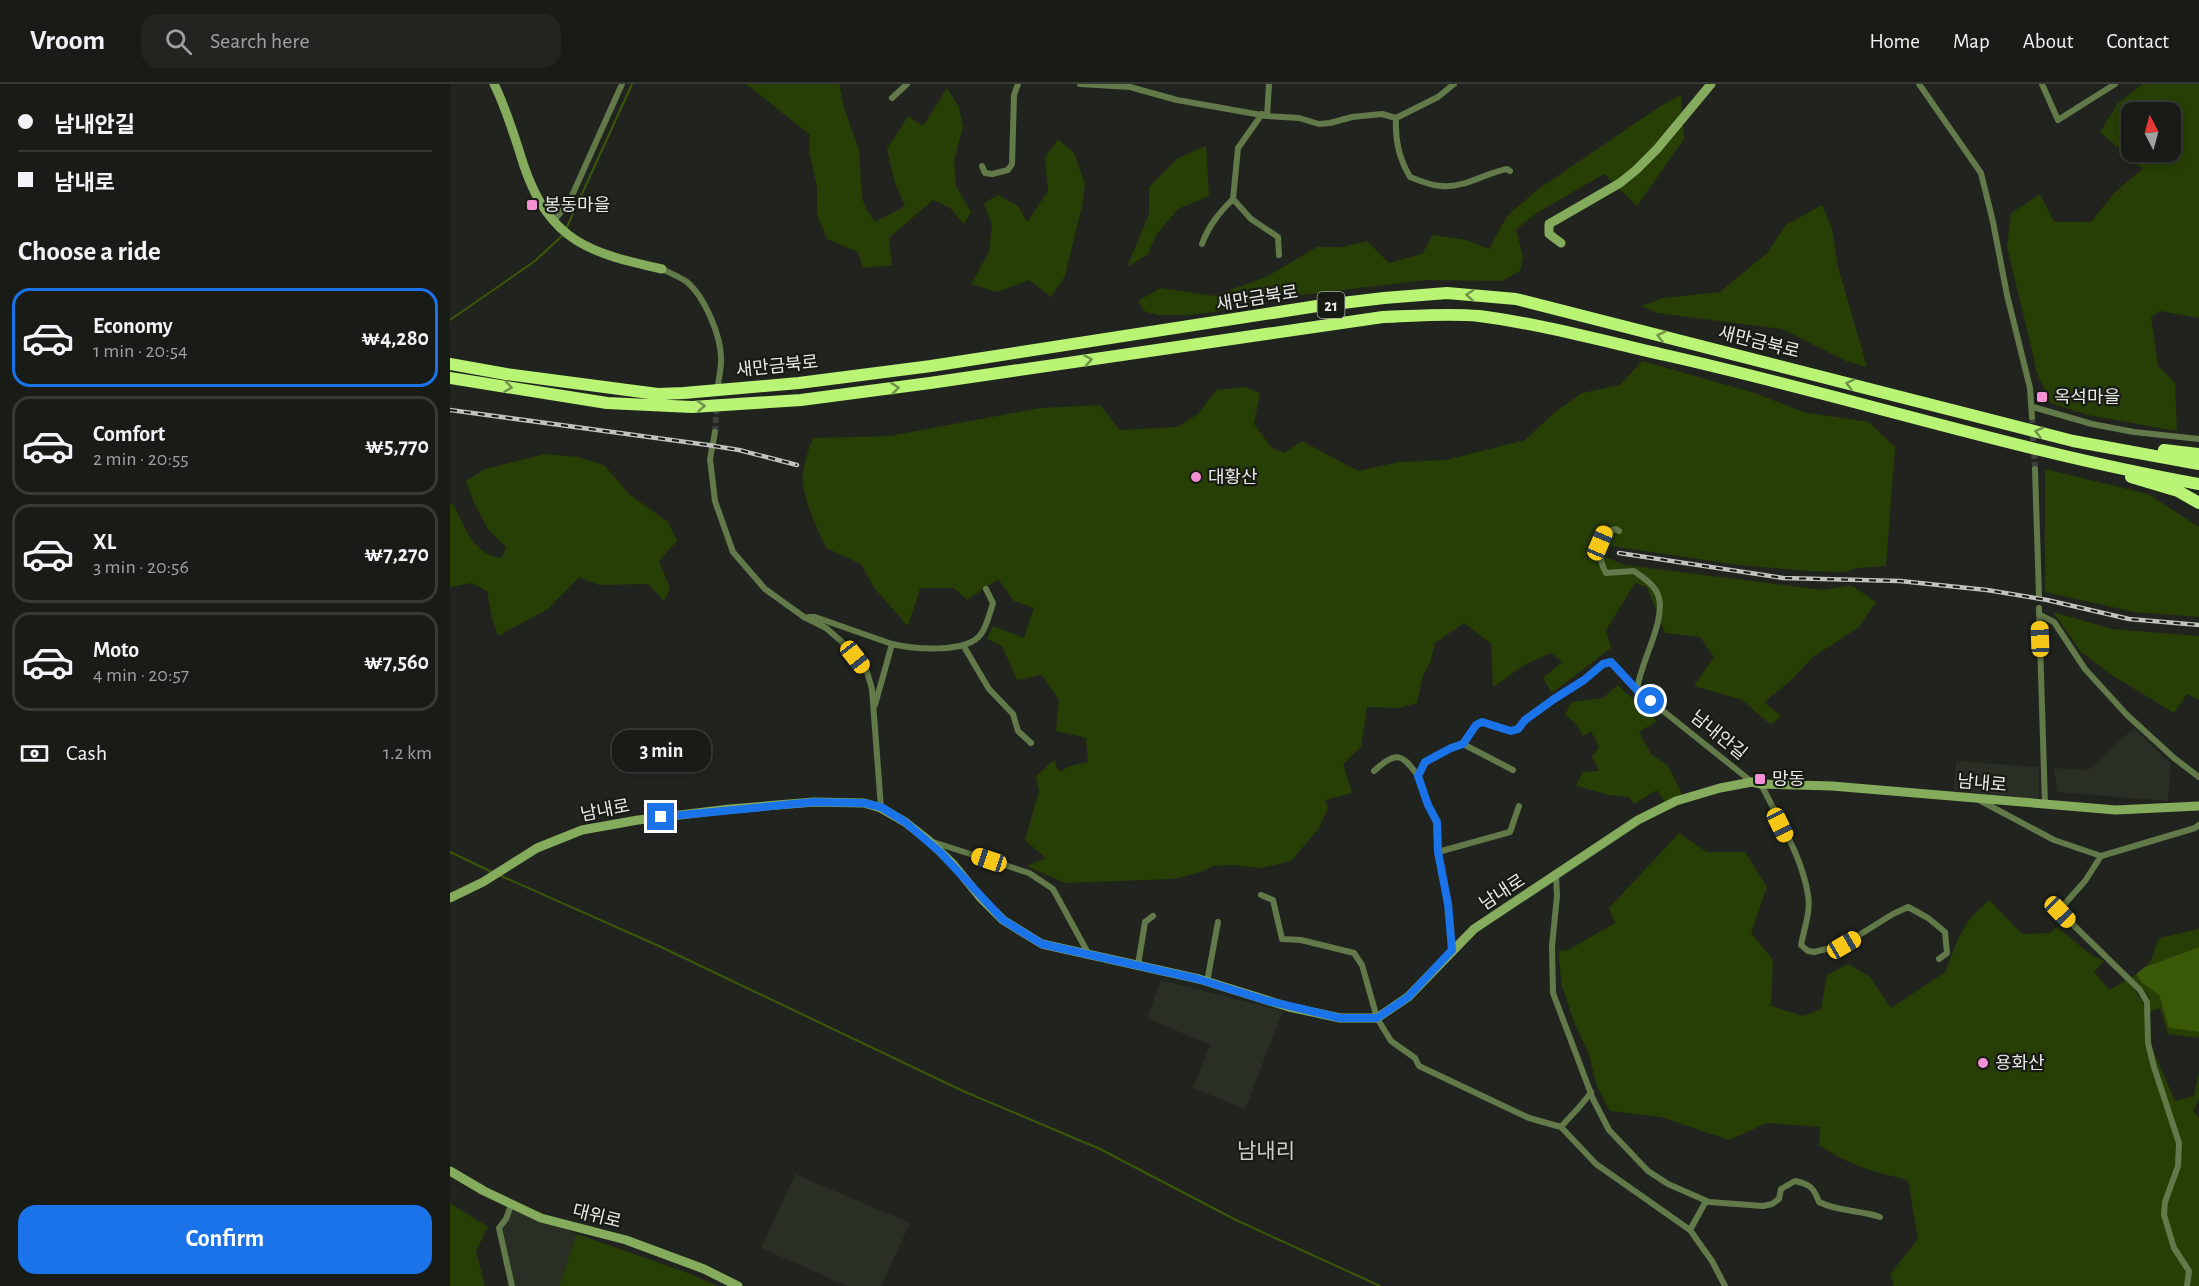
<!DOCTYPE html>
<html lang="en">
<head>
<meta charset="utf-8">
<style>
  body { margin:0; font-family:"Alegreya Sans","Noto Sans KR",sans-serif; background:#22241f; color:#f1f3f6; height:100vh; display:flex; flex-direction:column; font-size:22px; white-space:nowrap }
  * { box-sizing:border-box; margin:0 }
  p { font-size:20px; color:#9fa1a1 }
  .icon { flex:none; width:33px; height:33px; fill:none; stroke:currentColor; stroke-width:2; stroke-linecap:round; stroke-linejoin:round }
  .map { position:relative; flex:1; overflow:hidden }
  .drawer { display:flex; flex-direction:column; background:#191b16; width:450px }
  .drawer>* { flex:none }
  .guide { display:grid; align-content:center; height:132px; padding:0 18px; background:#191b16 }
  .needle { width:39px; rotate:354deg }
  .fabs { position:absolute; left:1671px; top:18px; display:grid; gap:12px }
  .fabs a { display:grid; place-items:center; width:60px; height:60px; border-radius:12px; background:#191b16; box-shadow:0 3px 9px #0003,0 0 0 2px #373935; font-size:30px }
  .end { position:absolute; width:27px; height:27px; margin:-14px; border:8px solid #1a73e8; background:#fff; box-shadow:0 0 0 3px #fff }
  .from { border-radius:50% }
  .bubble { position:absolute; height:42px; border-radius:18px; background:#191b16; box-shadow:0 3px 9px #0003,0 0 0 2px #373935; font-size:20px; font-weight:600; line-height:42px; text-align:center }
  .car { position:absolute; width:18px; height:36px; margin:-18px -9px; border-radius:8px; box-shadow:0 0 4px 2px #0007; background:linear-gradient(#f5c518 24%,#345 0 40%,#f5c518 0 76%,#345 0 86%,#f5c518 0) }
  .guide b { display:flex; align-items:center; gap:21px; height:57px; font-size:22px }
  .guide b+b { border-top:2px solid #373935 }
  .guide i { width:15px; height:15px; background:#f1f3f6 }
  ul { padding:0; list-style:none }
  li { display:flex; align-items:center; gap:18px; height:99px; margin:0 12px 9px; padding:0 6px; border:3px solid #373935; border-radius:18px }
  li div { flex:1 }
  li b { display:block; font-size:22px }
  li em { font-style:normal; font-weight:600 }
  li.active { border-color:#1a73e8 }
  li>.icon { width:54px; height:54px; stroke-width:1.5 }
  h2 { padding:0 18px; font-size:27px; line-height:72px }
  .pay { display:flex; align-items:center; gap:15px; height:66px; padding:0 18px; font-size:22px }
  .pay p { margin-inline-start:auto }
  .cta { display:flex; gap:12px; margin-top:auto; padding:12px 18px }
  .cta a { flex:1; height:69px; border-radius:18px; background:#1a73e8; color:#fff; font-size:24px; font-weight:600; line-height:69px; text-align:center }
  header { display:flex; align-items:center; gap:36px; box-sizing:border-box; height:84px; padding:0 30px; background:#191b16; border-bottom:2px solid #373935 }
  header strong { font-size:28px }
  nav { display:flex; gap:33px; margin-inline-start:auto; font-size:21px }
  .search { width:420px; height:54px; background:#22241f; display:flex; align-items:center; gap:15px; box-sizing:border-box; padding:0 21px; border-radius:18px; color:#9fa1a1; font-size:22px }
  main { display:flex; flex:1; min-height:0 }
  .map>svg:first-child { display:block }
  .built { fill:#292f24 }
  .green { fill:#273e05; fill-rule:evenodd }
  .water { fill:#395808 }
  .lines { fill:none; stroke-linecap:round; stroke-linejoin:round }
  .stream { stroke:#395808; stroke-width:2 }
  .street-tunnel { stroke:#3f423c; stroke-width:6; stroke-dasharray:6 3; stroke-linecap:butt }
  .street { stroke:#627949; stroke-width:6 }
  .secondary { stroke:#85ab5c; stroke-width:9 }
  .highway { stroke:#b9f475; stroke-width:12 }
  .rail-casing { stroke:#c0c2be; stroke-width:4.5 }
  .rail { stroke:#181b15; stroke-width:2; stroke-dasharray:7; stroke-linecap:butt }
  .oneway { stroke:#71924a }
  .route { stroke:#1a73e8; stroke-width:8 }
  .poi-dot { fill:#f491d4; stroke:#181b15; stroke-width:2 }
  .labels { text-anchor:middle; stroke-width:4.5; stroke-linejoin:round; paint-order:stroke }
  .shield { fill:#181b15; stroke:#aaaca7; stroke-width:1.5 }
  .shield-label { font-size:16px; font-weight:bold; fill:#e8eae6 }
  .poi-label { font-size:18px; fill:#e8eae6; stroke:#181b15; text-anchor:start }
  .street-label { font-size:18px; fill:#e8eae6; stroke:#181b15 }
  .quarter-label { font-size:21px; fill:#c9cec6; stroke:#181b15 }
</style>
</head>
<body>
<header>
<strong>Vroom</strong>
<div class="search"><svg class="icon" aria-label="search" viewBox="0 0 24 24"><circle cx="10" cy="10" r="6"/><path d="M15 15l6 6"/></svg>Search here</div>
<nav><a>Home</a><a>Map</a><a>About</a><a>Contact</a></nav>
</header>
<main>
<section class="drawer">
<div class="guide">
<b><i class="from"></i>남내안길</b>
<b><i></i>남내로</b>
</div>
<h2>Choose a ride</h2>
<ul>
<li class="active"><svg class="icon" aria-label="car" viewBox="0 0 24 24"><path d="M5 17H2v-5l4-1 3-4h7l3 4 3 1v5h-3M9 17h6M6 11h13"/><circle cx="7" cy="17" r="2"/><circle cx="17" cy="17" r="2"/></svg><div><b>Economy</b><p>1 min · 20:54</p></div><em>₩4,280</em></li>
<li><svg class="icon" aria-label="car" viewBox="0 0 24 24"><path d="M5 17H2v-5l4-1 3-4h7l3 4 3 1v5h-3M9 17h6M6 11h13"/><circle cx="7" cy="17" r="2"/><circle cx="17" cy="17" r="2"/></svg><div><b>Comfort</b><p>2 min · 20:55</p></div><em>₩5,770</em></li>
<li><svg class="icon" aria-label="car" viewBox="0 0 24 24"><path d="M5 17H2v-5l4-1 3-4h7l3 4 3 1v5h-3M9 17h6M6 11h13"/><circle cx="7" cy="17" r="2"/><circle cx="17" cy="17" r="2"/></svg><div><b>XL</b><p>3 min · 20:56</p></div><em>₩7,270</em></li>
<li><svg class="icon" aria-label="car" viewBox="0 0 24 24"><path d="M5 17H2v-5l4-1 3-4h7l3 4 3 1v5h-3M9 17h6M6 11h13"/><circle cx="7" cy="17" r="2"/><circle cx="17" cy="17" r="2"/></svg><div><b>Moto</b><p>4 min · 20:57</p></div><em>₩7,560</em></li>
</ul>
<div class="pay"><svg class="icon" aria-label="cash" viewBox="0 0 24 24"><path d="M3 7h18v10H3z"/><circle cx="12" cy="12" r="2"/></svg>Cash<p>1.2 km</p></div>
<div class="cta"><a>Confirm</a></div>
</section>
<div class="map">
<svg width="1749" height="1202" viewBox="0 0 1749 1202">
  <rect width="100%" height="100%" fill="#21241e"/>
  <path class="built" d="M1684,644L1721,680L1718,717L1607,708L1604,684L1638,686Z
    M1506,677L1589,683V715L1504,706Z
    M711,896L833,927L795,1025L743,1004L760,961L697,934Z
    M345,1090L460,1139L431,1202H398L311,1164Z
    M62,1125L127,1150L109,1202H63L51,1146L60,1133Z"/>
  <path class="green" d="M296,0H389L395,27L409,66L412,114L416,125L425,138L455,122L445,99L437,65L458,32L473,42L497,4L509,23L513,43L504,76L506,102L521,128L514,140L500,124L483,116L439,154L442,181L413,184L408,168L377,155L367,130V103L359,66L360,51Z
    M1693,0H1749V234L1710,227L1701,233L1708,282L1725,299L1727,347L1638,331L1600,319C1595,301 1586,294 1584,275L1557,163L1561,129L1590,110L1604,138H1641L1665,108L1693,85L1650,48L1668,19ZM1720,28V68H1682V28Z
    M1231,11L1234,55L1187,122L1154,90L1087,129L1066,145L1073,173L1070,187L1052,197L976,196L810,216L764,228L739,231H707L694,227L688,217L711,204L764,212L818,192L867,163H892L917,157L939,179L972,170L983,151L1017,156L1039,165L1057,132L1087,106L1209,23Z
    M608,55L624,69L635,100L632,122L615,192L601,213L579,196L547,208L521,200L539,168L542,141L534,119L548,111L568,122L577,138L598,107L595,73Z
    M756,62L759,112L728,125L706,151L698,170L677,183L699,130V103L728,74Z
    M1372,121L1382,145L1388,183L1417,283L1396,277L1332,245L1207,229L1192,222L1213,214L1270,208L1317,169L1336,141Z
    M1192,277L1305,309L1353,328L1419,338L1445,363L1436,482L1407,484L1395,488L1359,487L1288,481L1161,462L1156,473L1174,481L1373,506L1401,501L1426,518L1409,543L1363,573L1340,597L1314,618L1331,632L1321,641L1292,616L1244,602L1264,573L1250,553L1215,549L1197,503L1185,499L1156,546L1161,564L1102,609L1093,594L1112,578L1101,569L1076,580L1043,603L1041,560L1014,539L985,559L980,579L973,591L967,619L948,624L917,623L911,663L893,680L902,709L875,716L878,724L869,744L841,777L811,784L782,781L763,782L751,788L723,795L615,799L577,782L596,774L575,756L589,707L586,692L604,676L609,688L620,682L638,678L636,654L606,647L609,616L592,591L567,596L552,562L537,555L543,542L574,554L584,524L564,517L548,495L517,516L504,504H470L458,542L425,505L411,480L376,464C367,444 356,422 353,400C351,386 358,367 363,354L440,352L590,324L650,321L670,346L727,343L748,330L766,306L794,303L810,309L804,340L821,363L834,369L852,357L908,387L948,378L996,376L1075,356L1105,328L1132,309L1170,301Z
    M94,370L128,373L154,381L180,411L218,438L227,457L209,477L220,504L214,517L198,500L149,501L129,493L98,525L48,552L42,534L37,507L22,499L0,503V420L4,421C14,443 25,472 52,474L56,463L38,445L25,421L16,397L35,385Z
    M1595,385L1698,410L1749,443V533L1684,528L1595,508Z
    M1603,528L1662,545L1749,552V616L1737,610L1724,629L1660,590L1631,568Z
    M1168,601L1207,637L1189,648L1201,670L1218,682L1232,710L1215,718L1207,706L1184,720L1179,713L1159,711L1126,702L1133,688L1149,687L1142,673L1149,663L1141,647L1133,652L1127,641L1115,631L1121,618L1153,614Z
    M1229,749L1257,768H1295L1317,803L1301,849L1323,876L1321,922L1353,932L1371,925L1377,891L1398,880L1420,893L1441,924L1495,888L1508,855L1520,834L1539,816L1572,850L1600,849L1607,843L1641,871L1654,877L1644,888L1659,906L1677,896L1693,918L1703,966L1725,1017L1744,1012L1749,988V1015L1743,1027L1749,1034V1202H1444L1440,1190L1468,1155L1458,1096C1424,1088 1398,1081 1369,1061L1370,1043L1317,1039L1279,1056L1211,1033L1160,1027L1147,1003L1139,970L1124,938L1112,902L1108,867L1118,866L1165,839L1159,824Z
    M1749,845V863L1695,883L1701,876L1709,854Z
    M1686,890L1692,899L1709,911L1720,944L1749,948V954L1718,950L1710,924L1700,928V913L1682,893Z
    M0,1119L38,1143L26,1167L35,1202H0Z
    M127,1150L235,1188L268,1202H109Z"/>
  <path class="water" d="M1749,863V948L1719,944L1709,911L1692,899L1686,890L1695,883Z"/>
  <g class="lines">
    <path class="stream" d="M116,145L182,0
      M0,236L85,177L114,150
      M0,768L44,789
      M49,791L209,862L513,1007L650,1065L786,1136L930,1202"/>
    <path class="street-tunnel" d="M1582,333L1585,385
      M265,348L268,304"/>
    <path class="street" d="M630,0L680,3L727,16L817,32L849,34L869,40L880,39L902,33L932,30L946,34L988,13L1004,0
      M1469,0L1531,89L1543,138L1557,211L1580,304L1582,333
      M1592,0L1608,36L1665,0
      M442,14L457,0
      M812,30L788,64L783,115L801,135L828,153L829,171
      M817,32L819,0
      M946,34C945,57 949,74 960,93C970,97 981,102 992,102C1015,104 1035,89 1057,85L1060,87
      M532,82L535,89L542,90L558,86L562,80L564,11L568,0
      M104,137L120,116L172,0
      M752,160C759,141 769,129 783,115
      M212,185C220,189 230,193 237,198C255,213 272,254 271,277C271,285 269,293 268,301
      M1583,323L1642,340L1684,348L1749,355
      M265,348L260,375L265,417L283,468L315,505L354,533L376,544L391,557L417,588L422,605L431,724
      M1585,385L1589,512
      M1169,447L1166,445L1155,448C1149,462 1148,474 1156,489L1184,487C1193,494 1206,501 1209,514C1215,539 1190,579 1187,606
      M1589,524L1595,721
      M1590,531L1604,538L1635,585L1677,631L1724,674L1749,693
      M358,533H365L442,560L425,621
      M442,560C463,565 517,570 531,550C537,542 540,528 543,519L536,505
      M513,561L539,605L563,630L568,647L581,659
      M1013,660L1063,686
      M924,687C946,667 952,669 968,692
      M1311,700C1328,735 1352,772 1358,811C1361,827 1354,845 1351,861L1358,867L1364,868L1393,861L1443,830L1458,823L1478,834L1495,848L1497,869L1489,875
      M1531,717L1604,756L1651,772L1635,797L1611,824L1610,828L1690,906L1697,918L1698,959L1704,983L1729,1059L1728,1082L1715,1118L1714,1131L1724,1164L1739,1187L1737,1202
      M483,758L579,789L603,805L638,869
      M988,768L1060,748L1069,722
      M1651,772L1745,744L1749,741
      M1106,792L1107,812L1102,862L1103,909L1143,1015L1159,1046L1198,1087L1218,1100L1259,1118L1313,1122L1322,1120L1329,1115L1331,1105L1345,1097C1360,1100 1364,1104 1369,1118C1389,1128 1410,1126 1430,1133
      M811,811L823,816L832,855L851,856L904,869L912,881L927,934L941,957L965,974L969,982L1079,1034L1111,1043L1146,1080L1240,1146L1262,1177L1275,1202
      M1002,866L998,820L988,768L987,738L978,721L968,692L975,678L1001,664L1013,660L1026,641L1032,638L1061,647L1068,645L1075,636L1104,615L1134,596L1153,580L1161,578L1187,606L1302,698
      M688,881L695,838L703,832
      M757,898L768,838
      M1111,1043C1121,1031 1132,1022 1141,1008
      M61,1121L56,1135L49,1144L62,1202
      M1240,1146L1256,1117"/>
    <path class="secondary" d="M44,0C57,26 65,54 74,82C100,158 140,169 212,185
      M1111,159L1099,150V140L1170,99L1186,86L1207,65L1261,0
      M0,814L33,798L87,764L132,746L188,736L280,725L364,718L414,719L431,724L455,738L478,756L503,780L530,813L553,836L592,860L749,895L839,923L890,934H927L958,913L1024,845L1188,736L1226,717L1270,704L1302,698L1311,700L1382,702L1666,726L1749,722
      M0,1087L34,1107L91,1134L176,1156L254,1185L288,1202"/>
    <path class="highway" d="M0,280L56,290L177,306L208,310L234,309L349,299L481,282L867,222L934,214L997,209L1066,215L1623,357L1749,380
      M0,294L157,319L242,323L351,316L480,299L933,233C965,232 997,229 1029,232C1091,240 1153,257 1215,271C1394,311 1569,368 1749,400
      M1714,366L1749,370
      M1681,393L1728,407L1749,419"/>
    <g class="rail-casing">
      <path id="rail" d="M0,326L258,361L289,366L347,381
        M1169,469L1333,494L1450,497L1537,506L1597,516L1679,535L1749,541"/>
    </g>
    <use href="#rail" class="rail"/>
  </g>
  <defs><path id="oneway-chevron" d="M-2-3.5L2.5 0L-2 3.5" fill="none" stroke-width="1.6" stroke-linecap="round" stroke-linejoin="round" transform="scale(1.5)"/></defs>
  <g class="oneway">
    <use href="#oneway-chevron" transform="translate(1020 211) rotate(-175)"/>
    <use href="#oneway-chevron" transform="translate(1211 252) rotate(-166)"/>
    <use href="#oneway-chevron" transform="translate(638 276) rotate(-9)"/>
    <use href="#oneway-chevron" transform="translate(1400 300) rotate(-166)"/>
    <use href="#oneway-chevron" transform="translate(58 303) rotate(9)"/>
    <use href="#oneway-chevron" transform="translate(445 304) rotate(-7)"/>
    <use href="#oneway-chevron" transform="translate(251 322) rotate(-4)"/>
    <use href="#oneway-chevron" transform="translate(1589 348) rotate(-166)"/>
  </g>
  <g class="lines">
    <path class="route" d="M211,733L364,718L414,719L431,723L455,738L490,768L553,836L592,860L748,895L818,917L890,934H927L958,913L1002,866L998,820L988,768L987,738L978,721L968,692L975,678L1001,664L1013,660L1026,641L1032,638L1061,647L1068,645L1075,636L1104,615L1134,596L1153,580L1161,578L1187,606L1201,617"/>
  </g>
  <g class="poi-dot">
    <rect x="76" y="115" width="12" height="12" rx="3"/>
    <rect x="1586" y="307" width="12" height="12" rx="3"/>
    <circle cx="746" cy="393" r="6"/>
    <rect x="1304" y="689" width="12" height="12" rx="3"/>
    <circle cx="1533" cy="979" r="6"/>
  </g>
  <g class="labels">
    <rect class="shield" x="867.5" y="208" width="27" height="26" rx="4.5"/>
    <g class="shield-label">
      <text x="881" y="227">21</text>
    </g>
    <g class="poi-label">
      <text x="94" y="127">봉동마을</text>
      <text x="1604" y="319">옥석마을</text>
      <text x="758" y="399">대황산</text>
      <text x="1322" y="701">망동</text>
      <text x="1545" y="985">용화산</text>
    </g>
    <g class="street-label">
      <text transform="translate(807 214) rotate(-9)" y="6">새만금북로</text>
      <text transform="translate(1309 258) rotate(14)" y="6">새만금북로</text>
      <text transform="translate(327 282) rotate(-6)" y="6">새만금북로</text>
      <text transform="translate(1269 651) rotate(39)" y="6">남내안길</text>
      <text transform="translate(1532 699) rotate(5)" y="6">남내로</text>
      <text transform="translate(155 726) rotate(-11)" y="6">남내로</text>
      <text transform="translate(1052 808) rotate(-33)" y="6">남내로</text>
      <text transform="translate(147 1132) rotate(14)" y="6">대위로</text>
    </g>
    <g class="quarter-label">
      <text x="816" y="1074">남내리</text>
    </g>
  </g>
</svg>
<div class="fabs">
<a><svg class="needle" viewBox="-14 -14 28 28"><path d="M0-13l5 13h-10z" fill="#e53935"/><path d="M0 13l5-13h-10z" fill="#9fa1a1"/></svg></a>
</div>
<i class="end from" style="left:1201px;top:617px"></i>
<i class="end" style="left:211px;top:733px"></i>
<div class="bubble" style="left:162px;top:646px;width:99px">3 min</div>
<i class="car" style="left:1150px;top:459px;rotate:23deg"></i>
<i class="car" style="left:1590px;top:555px;rotate:358deg"></i>
<i class="car" style="left:405px;top:573px;rotate:142deg"></i>
<i class="car" style="left:1330px;top:741px;rotate:154deg"></i>
<i class="car" style="left:539px;top:776px;rotate:288deg"></i>
<i class="car" style="left:1610px;top:828px;rotate:136deg"></i>
<i class="car" style="left:1394px;top:861px;rotate:60deg"></i>
</div>
</main>
</body>
</html>
